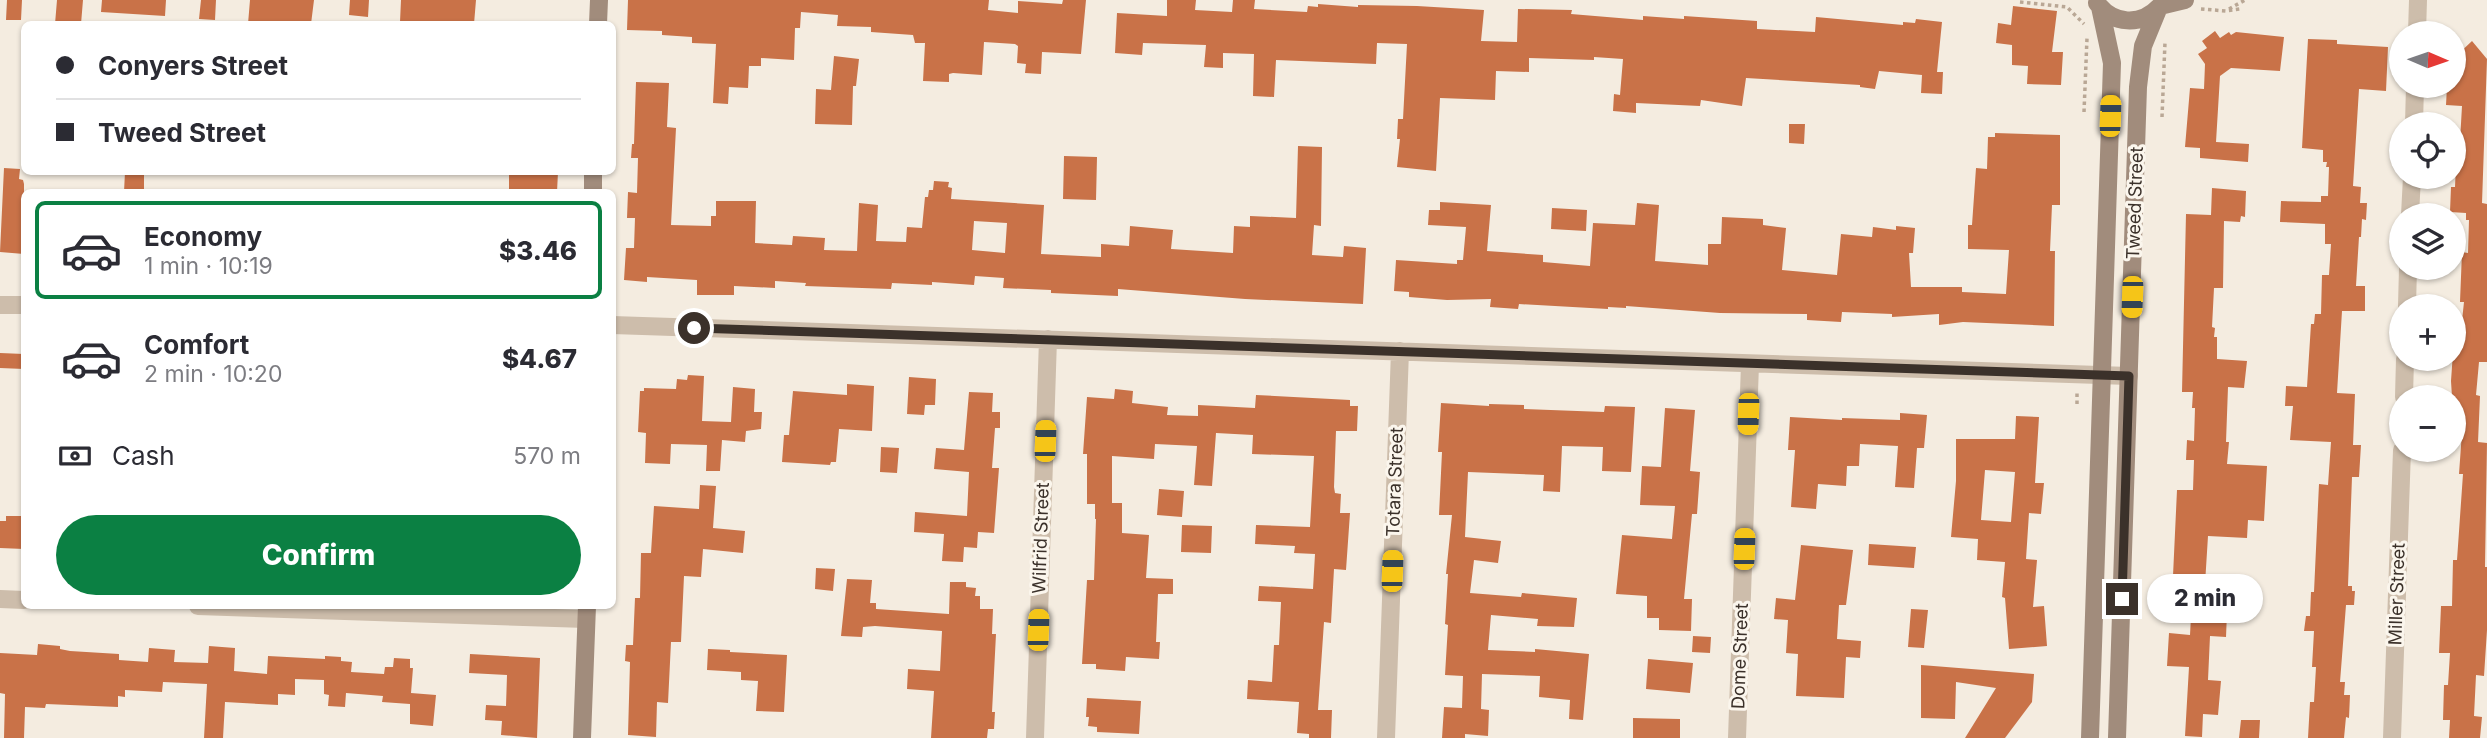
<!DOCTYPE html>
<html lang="en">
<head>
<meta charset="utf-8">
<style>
  body { margin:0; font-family:Inter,sans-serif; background:#f7f7f7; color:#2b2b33; height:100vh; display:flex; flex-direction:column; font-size:26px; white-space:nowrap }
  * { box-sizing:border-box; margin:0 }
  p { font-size:23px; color:#7c7c81 }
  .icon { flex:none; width:38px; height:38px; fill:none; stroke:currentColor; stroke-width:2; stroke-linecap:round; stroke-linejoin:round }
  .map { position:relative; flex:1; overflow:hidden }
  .sheet { position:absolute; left:21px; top:189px; width:595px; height:420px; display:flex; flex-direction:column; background:#fff; border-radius:10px; box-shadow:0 2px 5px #0004 }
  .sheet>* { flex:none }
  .hud { position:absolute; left:21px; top:21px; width:595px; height:154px; border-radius:10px; box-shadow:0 2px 5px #0004; display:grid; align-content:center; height:154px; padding:0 35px; background:#fff }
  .needle { width:46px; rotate:92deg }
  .controls { position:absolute; left:2389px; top:21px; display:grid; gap:14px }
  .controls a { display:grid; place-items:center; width:77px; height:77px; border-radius:50%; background:#fff; box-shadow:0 2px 5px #0004; font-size:35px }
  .end { position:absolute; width:32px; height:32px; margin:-16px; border:9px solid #3b312a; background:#fff; box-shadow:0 0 0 4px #fff }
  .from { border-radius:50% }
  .bubble { position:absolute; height:49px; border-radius:24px; background:#fff; box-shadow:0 2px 5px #0004; font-size:23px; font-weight:800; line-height:49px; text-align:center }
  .car { position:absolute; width:21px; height:42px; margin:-21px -10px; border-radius:9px; box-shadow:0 0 5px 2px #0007; background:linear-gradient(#f5c518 24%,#345 0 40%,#f5c518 0 76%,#345 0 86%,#f5c518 0) }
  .hud b { display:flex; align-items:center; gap:24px; height:66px; font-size:26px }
  .hud b+b { border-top:2px solid #e1e1e2 }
  .hud i { width:18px; height:18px; background:#2b2b33 }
  ul { padding:12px 0 0; list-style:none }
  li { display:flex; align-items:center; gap:21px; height:98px; margin:0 14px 10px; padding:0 21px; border:4px solid transparent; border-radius:10px }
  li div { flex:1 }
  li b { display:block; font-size:26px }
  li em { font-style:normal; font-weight:800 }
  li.on { border-color:#0b8043 }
  li>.icon { width:63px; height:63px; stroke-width:1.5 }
  .pay { display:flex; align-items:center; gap:18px; height:77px; padding:0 35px; font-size:26px }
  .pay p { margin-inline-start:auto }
  .button { display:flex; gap:14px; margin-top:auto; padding:14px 35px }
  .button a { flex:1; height:80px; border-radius:42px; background:#0b8043; color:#fff; font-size:28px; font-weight:800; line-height:80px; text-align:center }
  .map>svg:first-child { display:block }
  .building { fill:#c97248; fill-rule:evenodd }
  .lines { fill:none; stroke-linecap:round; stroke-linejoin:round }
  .path { stroke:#b9a795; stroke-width:3.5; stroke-dasharray:3.5 3.5; stroke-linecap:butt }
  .street { stroke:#cdbdab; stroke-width:18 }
  .secondary { stroke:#a18c7c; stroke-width:18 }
  .route { stroke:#3b312a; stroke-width:9 }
  .labels { text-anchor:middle; stroke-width:6; stroke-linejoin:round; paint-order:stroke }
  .street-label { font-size:18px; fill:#3b312a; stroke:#fbf6ed }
</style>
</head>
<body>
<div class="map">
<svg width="2487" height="738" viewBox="0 0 2487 738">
  <rect width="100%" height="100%" fill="#f4ece0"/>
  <path class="building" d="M7,0H22L21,20H6Z
    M57,0H83L81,24H55Z
    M102,0H166L165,16L101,12Z
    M201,0H216L215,20L199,19Z
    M250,0H314L311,24H248Z
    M350,0H369L368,17L349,15Z
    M401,0H476L474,24L400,22Z
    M628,0H989L988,10L1018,13V1L1062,4L1063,0H1086L1081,54L1042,52L1041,74L1025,73L1026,64L1017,63L1018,46L1015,44L984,42L982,75L953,73L949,74V82L923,81L925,43H915L913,35L871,32V27L837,26L838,15L801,12L800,28H795L794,60L761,58V66H749L748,88L729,87L728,104L713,103L716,44L692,43V37L662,35V31L627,30Z
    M1167,0H1196L1195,10L1232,12L1233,0H1255L1254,9L1307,12L1308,6L1318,7V4L1358,7V5L1417,6L1484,10L1481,41L1517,42L1518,9L1572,10L1571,14L1643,20V16L1684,19V16L1757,21V29L1815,32L1816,17L1903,25V22L1915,23L1916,19L1942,22L1937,72H1943L1942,94L1921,93L1922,75L1879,71L1875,89L1860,87V85L1746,78L1742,106L1701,100L1700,106L1636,103V113L1613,111L1614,94L1620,95L1623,59L1594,57V60L1529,58V72L1496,71L1495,100L1440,98L1436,171L1397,167L1400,139H1397L1398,119H1403L1407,44L1377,43L1376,64L1276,60L1274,97L1253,96L1254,54L1223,53V68L1204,67L1206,45L1143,43L1142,55L1115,53L1117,13L1167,16Z
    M2013,6L2057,11L2052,52H2063L2061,85L2027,84L2028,66L2012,65V45L1996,43L1998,23L2011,25Z
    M2215,31L2220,38L2229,32L2231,35L2236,32L2284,37L2280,71L2231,68L2220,76L2216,142L2249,144L2248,162L2200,158V148L2185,147L2190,88L2204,89L2205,64L2198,54L2207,48L2202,41Z
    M2308,39L2337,40V44L2388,47L2386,91L2359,89L2353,186L2361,187L2360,203H2367L2366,220L2362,219L2361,237H2359L2356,286H2365V311H2342L2337,393L2355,394L2353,445H2361L2359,477H2352L2348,586H2352V591H2355L2354,605H2346L2340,682H2345L2344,695H2350L2349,718L2346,717L2344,738H2308L2310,702H2314L2316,667H2312L2314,631H2304L2306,616H2310L2311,592H2314L2319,484L2328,485L2331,442L2290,440L2293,406H2285L2286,386L2307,387L2311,324H2314L2315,314H2321L2322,275H2329L2331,244H2325V224L2280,222L2281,201L2321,202V196H2328L2329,167H2326L2327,162H2323V150L2302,148Z
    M2472,41L2487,59L2482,203L2487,204V362H2479L2476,395L2480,396L2478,442L2487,443L2485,567H2487V630L2484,676L2476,675L2474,716L2482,717L2480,738H2449L2450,720H2443L2444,685H2448L2450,653H2439L2441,606H2452L2453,560H2457L2463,474H2459L2462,432H2454V397H2452L2451,381L2454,338L2460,339L2464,302H2460L2462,252L2468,253L2469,220H2466V213L2450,212L2451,187H2455L2457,141H2460L2462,106L2446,105L2447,86H2454V58Z
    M834,56L859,59L856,86H853L852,125L815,124L816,89L831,90Z
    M636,82L669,83L667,127L676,128L671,225L711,226V216H716V201H756L755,243L792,245L793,236L825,238L824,250L857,251L859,203L878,205L876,241L906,242L907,227L922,228L925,197H928L929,190H933L934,181L949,182L948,187L952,188L951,199L1044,205L1041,254L1101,257V244L1129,246L1130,226L1173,230L1171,249L1233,253L1234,226L1250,227V216L1296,218L1298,146L1322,147L1321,226L1314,225L1312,255L1343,257L1344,246L1366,248L1363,304L1245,299L1118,289V296L1051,293V290L1003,288L1004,278L975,276L974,285L932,282V285L892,283L891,289L805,286L806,283L775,281V288L734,286V295H697V280L647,277V282L624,280L626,248H634L635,218H627L628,192L637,193L638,158H631L632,144H634ZM974,221L1007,223L1005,253L972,250Z
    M1789,124H1805L1804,144L1789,143Z
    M1995,133L2060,135V205H2052L2050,251H2055L2054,326L1963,322L1939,325V314L1892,317V314L1842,312L1841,322L1807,320V314L1720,313L1626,306V308L1608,307V309L1519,304L1518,309L1490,307L1491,299L1447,300L1409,297V292L1394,291L1396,260L1457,264V260H1463L1466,227L1428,225L1429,210H1440V202L1491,205L1487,251L1543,255V262L1590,266L1593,223L1635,225L1637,203L1659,205L1655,261L1708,265V244H1721L1722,217L1763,219V225L1786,228L1782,270L1837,275L1841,234L1872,237L1873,227L1896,230V226L1915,228L1913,253H1909L1911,287H1962V292L2006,294L2009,250L1968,249V225H1972L1976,168L1987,169L1988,137H1995Z
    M1064,156L1097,157L1096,200L1063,199Z
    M4,168L20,169L19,179L23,180L24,184V254L0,252Z
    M125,172H144V192H124Z
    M509,172H558L557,192H509Z
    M2212,188L2246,191L2245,217L2241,216L2240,222L2224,221L2223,288H2214L2212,327L2215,328L2214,337H2217V359L2247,361L2244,388L2228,387L2226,442H2229L2227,464L2267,466L2264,521L2248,520L2247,538L2208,536L2205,584H2211V587L2228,588L2226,637L2210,636L2208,680L2221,681L2218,715L2203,714L2202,737L2185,736L2189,667L2167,666L2169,633L2190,635L2192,598L2190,594L2165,593L2166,576H2173L2177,490H2193L2194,460H2186L2187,440L2194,441L2195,408H2192L2193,392H2182L2186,214L2211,215Z
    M1552,208L1587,210L1586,231L1551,229Z
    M0,353L24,354V369L0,368Z
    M688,375L704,376L702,421L731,422L733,387L755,389L754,412H762L761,429L746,431L745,442L722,440L720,471H706L707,445L671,444L670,464L645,463L646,433L638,432L640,391H644V388L676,389L677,379L687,380Z
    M909,377L936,379L935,405H925L924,415L907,414Z
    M847,384L874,386L872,431L839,429L836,462H831L830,465L782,462L784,435H789L793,391L847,395Z
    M1115,389L1133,391L1132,403L1168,407L1167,415L1198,416V405L1255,408L1256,395L1350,400V406H1358L1357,431H1336L1334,487L1335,493L1341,494L1340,513H1350L1346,570L1334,569L1331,623L1324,622L1318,710H1332L1331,738H1309V734L1297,733L1299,702L1247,699L1248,680L1272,682L1274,645H1279L1281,602L1258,601L1259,586L1313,589L1315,554L1294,553L1295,546L1255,544L1256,525L1310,527L1314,456L1252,454L1253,435L1216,433L1212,486L1194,485L1197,446L1155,444L1154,459L1112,456V503H1122V533L1149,535L1146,578L1173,579V594H1158L1156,642H1160L1159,659L1126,657L1125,671L1096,669V664H1082L1087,580H1094L1096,519H1095V504H1087V454H1083L1087,397L1114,399Z
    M969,392L993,393L992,412H1000V428H995L992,468H999L994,533L978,532L977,548L964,547L963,562L942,561L944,534L914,532L915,512L967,516L969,472L934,469L936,448L964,450Z
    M1441,403L1489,406V404L1524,405V409L1604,412L1605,406L1635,407L1631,472L1602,471L1603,447L1562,446L1560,492L1543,491L1544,475L1468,472L1465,537L1501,541L1498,563L1474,560L1470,593L1521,597L1522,593L1577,598L1574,627L1537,626L1538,619L1491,615L1488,650L1535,652V649L1589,654L1583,720L1569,719L1570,700L1539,697L1540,676L1482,674L1481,709L1489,710L1488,736L1465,734V738H1442L1444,707L1462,708L1463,676L1445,675L1448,625L1445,624L1448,574H1446L1452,515H1439L1442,452H1438Z
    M1665,408L1695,410L1690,471L1700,472L1697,514H1692L1684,599H1692L1691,631L1659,630V618H1647V596L1616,594L1622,535L1672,539L1675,506L1640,505L1642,466L1661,467Z
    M1900,413L1927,415L1924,448H1917L1914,488L1895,487L1898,446L1860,444L1859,466H1847L1846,486L1818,484L1816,509L1791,507L1795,450H1788L1790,417L1842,420V418L1900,420Z
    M2016,416L2039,417L2035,483H2044L2041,514L2029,513L2026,559L2037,560L2033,607L2044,606L2047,646L2009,649L2005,598L2002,597L2005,562L1977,560L1978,539L1951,537L1956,481V439H2015ZM1985,470L2015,472L2011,522L1981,520Z
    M881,447L899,448L897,473L880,472Z
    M700,485L716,486L713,528L745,531L743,553L703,549L701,577L684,576L681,642H671L668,703L657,702L656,737L628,735L630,662L625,661L626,645H633L635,598H640L641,553H651L654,506L699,509Z
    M1159,489L1184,491L1182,517L1157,515Z
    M6,516H24V549L0,548V521H6Z
    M1182,525L1212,526L1211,553L1181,552Z
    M1869,544L1916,547L1914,568L1868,565Z
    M1801,545L1853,550L1846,605H1839L1837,639L1861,641L1860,658L1846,657L1844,698L1796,696L1798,654L1786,653L1788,620L1774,619L1776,598L1795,600Z
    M816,568L835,569L833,591L815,589Z
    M847,579L872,580L870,603H876V609L949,614L950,582H966V587L976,588L975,596H980V609H993L992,634H996L992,712H995L994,729H988L987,738H931L934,691L907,689L908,669L940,671L942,631L875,626L863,627L862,637L841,636Z
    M1911,609L1928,610L1924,648L1908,647Z
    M1693,636L1711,637L1710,653L1692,652Z
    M38,644L60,646V649L70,651L119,654V660L148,662L149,648L175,650L174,662L208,663L209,646L235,648L234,671L267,674L268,656L325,659V656L341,657V661L352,662L351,672L384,674L385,667H393L394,658L410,659V668H413L411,693L436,695L433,726L410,724V704L382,702L383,696L346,693L345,707L328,706L329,695L324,694V680L295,679V695L278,694V705L225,702L223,738H204L207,684L163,682L162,692L125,690V697L118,696V707L46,704L45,708L25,707L24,738H4L5,694L0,693V653L37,655Z
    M708,649L730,650V652L787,655L784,712L756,711L758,681L741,680V672L707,670Z
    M470,654L540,658L537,738L501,735L502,721L485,720L486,705L506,706L507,675L469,673Z
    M1648,659L1693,663L1690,693L1646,689Z
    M1921,665L2034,674L2032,702L2005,738H1965L1996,688L1956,682L1955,719L1921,718Z
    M1087,698L1141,701L1139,734L1097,732V727L1088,726L1089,717H1086Z
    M1633,718L1680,719V738H1633Z
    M2241,720H2260L2259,738H2239Z"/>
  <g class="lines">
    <path class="path" d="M2020,2L2067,7L2084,24
      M2201,9L2226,11L2240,9
      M2229,9L2245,0
      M2084,112L2087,38
      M2162,117L2165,42
      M2077,404V392"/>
    <path class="street" d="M2417,33L2418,0
      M2414,124L2415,86
      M2410,215L2412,177
      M0,305H24
      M2407,306L2408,268
      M612,325L2129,376
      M2404,397L2405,359
      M0,599L24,600
      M198,606L586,619
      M1035,738L1048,339
      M1386,738L1400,351
      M1737,738L1750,364
      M2392,738L2402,450"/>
    <path class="secondary" d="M2097,3C2113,25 2141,26 2159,7
      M2160,6L2185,0
      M598,24L599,0
      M593,192V172
      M582,738L587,606
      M2090,738L2112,63L2100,7
      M2117,738L2138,87L2143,46L2159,7"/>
  </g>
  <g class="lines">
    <path class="route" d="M694,328L2129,376L2122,599"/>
  </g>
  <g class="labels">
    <g class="street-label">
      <text transform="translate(2135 203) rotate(-88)" y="6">Tweed Street</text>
      <text transform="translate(1395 482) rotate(-88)" y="6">Totara Street</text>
      <text transform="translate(1041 538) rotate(-88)" y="6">Wilfrid Street</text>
      <text transform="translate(2397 594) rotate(-88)" y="6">Miller Street</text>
      <text transform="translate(1740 656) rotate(-88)" y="6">Dome Street</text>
    </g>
  </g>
</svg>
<div class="controls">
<a><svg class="needle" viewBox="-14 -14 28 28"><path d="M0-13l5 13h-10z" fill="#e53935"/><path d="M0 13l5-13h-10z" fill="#7c7c81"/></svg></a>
<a><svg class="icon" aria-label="locate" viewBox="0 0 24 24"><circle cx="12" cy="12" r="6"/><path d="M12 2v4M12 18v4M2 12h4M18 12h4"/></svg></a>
<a><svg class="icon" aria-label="layers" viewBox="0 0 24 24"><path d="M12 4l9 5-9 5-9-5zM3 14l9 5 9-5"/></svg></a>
<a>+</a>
<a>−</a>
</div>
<i class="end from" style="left:694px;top:328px"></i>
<i class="end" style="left:2122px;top:599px"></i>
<div class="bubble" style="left:2147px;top:574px;width:116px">2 min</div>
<i class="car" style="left:2110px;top:116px;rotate:2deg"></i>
<i class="car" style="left:2132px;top:297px;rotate:182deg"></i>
<i class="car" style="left:1748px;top:414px;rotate:182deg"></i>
<i class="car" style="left:1045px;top:441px;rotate:2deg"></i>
<i class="car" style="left:1744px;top:549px;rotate:2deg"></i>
<i class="car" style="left:1392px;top:571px;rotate:2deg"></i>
<i class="car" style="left:1038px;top:630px;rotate:2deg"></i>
<div class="hud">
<b><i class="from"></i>Conyers Street</b>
<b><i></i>Tweed Street</b>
</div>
<section class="sheet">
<ul>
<li class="on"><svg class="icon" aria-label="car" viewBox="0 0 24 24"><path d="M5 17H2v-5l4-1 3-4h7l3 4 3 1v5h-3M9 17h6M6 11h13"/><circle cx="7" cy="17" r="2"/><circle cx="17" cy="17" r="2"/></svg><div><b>Economy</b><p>1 min · 10:19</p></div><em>$3.46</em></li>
<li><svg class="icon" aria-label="car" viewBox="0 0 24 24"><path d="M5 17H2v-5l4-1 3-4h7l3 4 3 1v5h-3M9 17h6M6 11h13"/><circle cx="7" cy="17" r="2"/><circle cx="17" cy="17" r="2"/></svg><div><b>Comfort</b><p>2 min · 10:20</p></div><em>$4.67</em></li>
</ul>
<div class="pay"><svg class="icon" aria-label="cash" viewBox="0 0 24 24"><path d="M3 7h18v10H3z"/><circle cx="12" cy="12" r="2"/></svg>Cash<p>570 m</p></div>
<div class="button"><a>Confirm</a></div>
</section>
</div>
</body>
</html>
